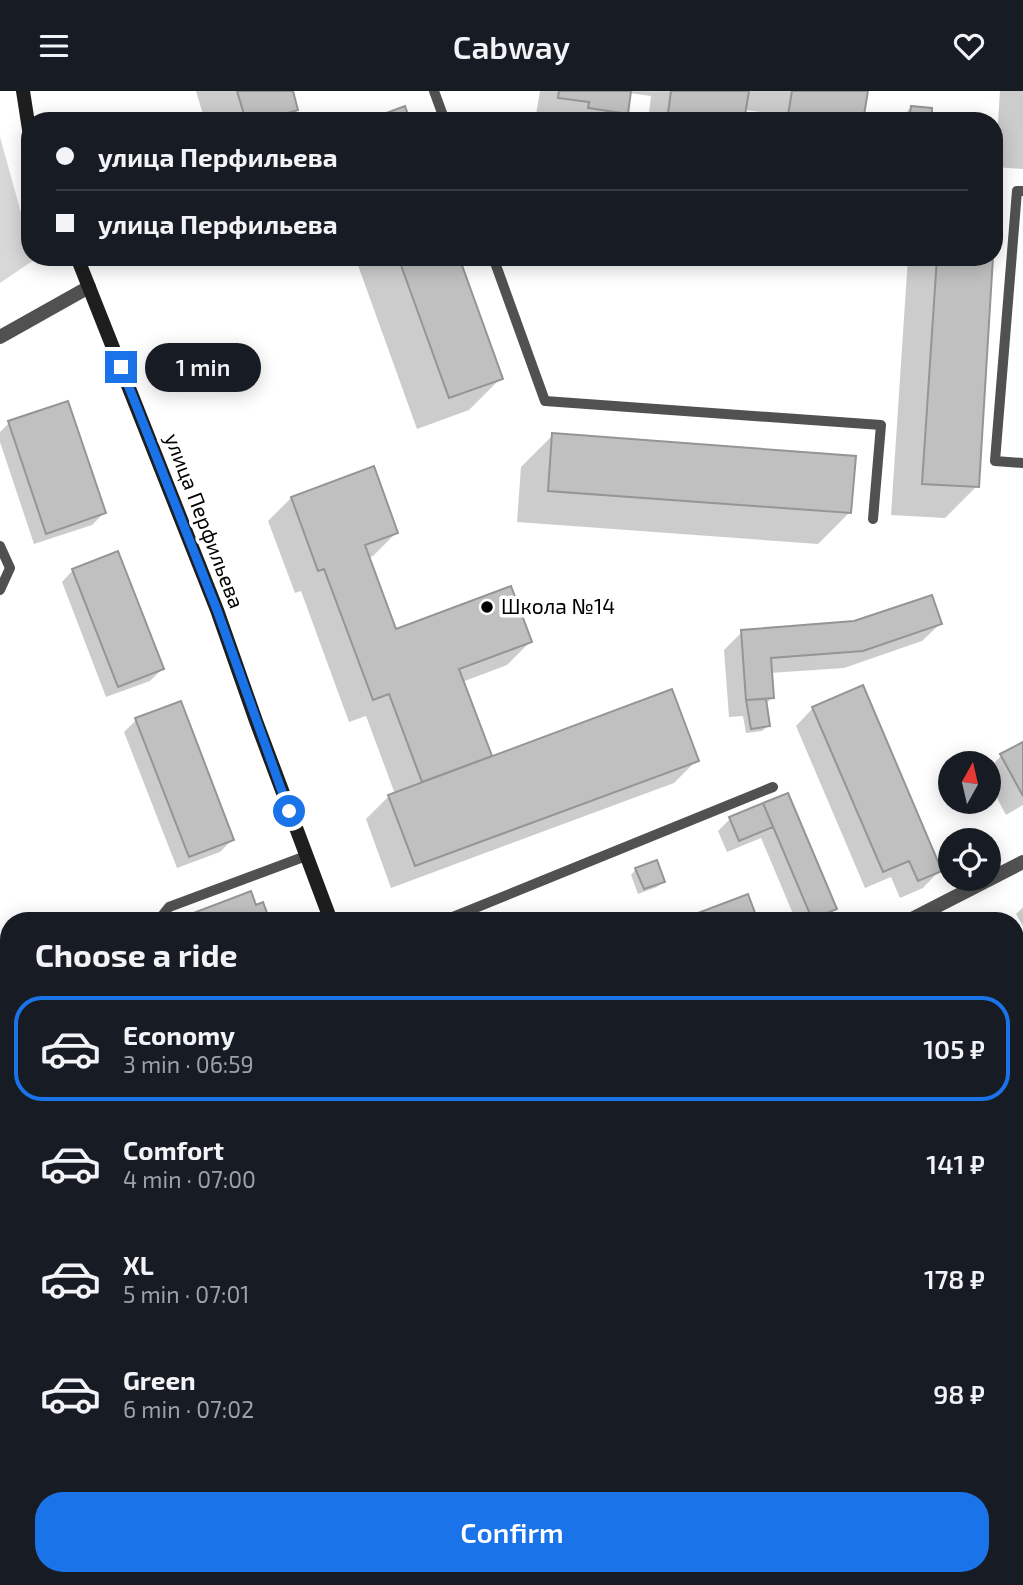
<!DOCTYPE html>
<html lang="en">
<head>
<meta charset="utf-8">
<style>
  body { margin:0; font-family:"Exo 2",sans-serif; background:#20242c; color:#f1f3f6; height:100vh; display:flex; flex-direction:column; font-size:26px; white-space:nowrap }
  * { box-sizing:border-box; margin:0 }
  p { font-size:23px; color:#9ea1a6 }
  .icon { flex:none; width:38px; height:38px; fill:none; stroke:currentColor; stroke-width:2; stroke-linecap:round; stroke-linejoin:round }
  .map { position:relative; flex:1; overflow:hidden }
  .sheet { position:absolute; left:0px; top:821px; width:1024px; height:674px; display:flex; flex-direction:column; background:#171b24; border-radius:28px 28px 0 0; box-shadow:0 4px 18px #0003 }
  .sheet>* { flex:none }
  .banner { position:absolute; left:21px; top:21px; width:982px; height:154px; border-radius:28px; box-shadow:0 4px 18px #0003; display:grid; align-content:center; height:154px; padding:0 35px; background:#171b24 }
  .needle { width:46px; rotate:8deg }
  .buttons { position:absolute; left:938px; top:660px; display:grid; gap:14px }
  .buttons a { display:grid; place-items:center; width:63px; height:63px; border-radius:50%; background:#171b24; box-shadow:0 4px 18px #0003; font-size:35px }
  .end { position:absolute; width:32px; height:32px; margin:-16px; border:9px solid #1a73e8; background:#fff; box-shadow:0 0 0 4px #fff }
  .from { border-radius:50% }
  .bubble { position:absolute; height:49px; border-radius:24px; background:#171b24; box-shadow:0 4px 18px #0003; font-size:23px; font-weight:600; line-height:49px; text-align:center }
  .banner b { display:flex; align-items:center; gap:24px; height:66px; font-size:26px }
  .banner b+b { border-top:2px solid #363941 }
  .banner i { width:18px; height:18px; background:#f1f3f6 }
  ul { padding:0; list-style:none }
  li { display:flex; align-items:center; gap:21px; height:105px; margin:0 14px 10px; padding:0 21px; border:4px solid transparent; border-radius:28px }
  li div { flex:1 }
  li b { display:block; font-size:26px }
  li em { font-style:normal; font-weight:600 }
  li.selected { border-color:#1a73e8 }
  li>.icon { width:63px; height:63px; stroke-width:1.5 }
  h2 { padding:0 35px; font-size:32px; line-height:84px }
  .primary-button { display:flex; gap:14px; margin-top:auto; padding:14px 35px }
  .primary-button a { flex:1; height:80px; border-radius:28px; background:#1a73e8; color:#fff; font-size:28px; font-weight:600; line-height:80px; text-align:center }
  header { display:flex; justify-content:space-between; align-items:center; height:91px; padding:0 35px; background:#171b24; font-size:32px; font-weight:600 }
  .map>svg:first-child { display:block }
  .green { fill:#d8d8d8 }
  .shadow { fill:#0003 }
  .building { fill:#c0c0c0; stroke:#959595; stroke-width:2 }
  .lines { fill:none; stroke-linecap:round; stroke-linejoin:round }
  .service { stroke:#515151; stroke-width:10 }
  .minor { stroke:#515151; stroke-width:14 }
  .tertiary { stroke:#515151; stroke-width:14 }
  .secondary { stroke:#1e1e1e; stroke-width:14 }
  .route { stroke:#1a73e8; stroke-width:9 }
  .poi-dot { fill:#000; stroke:#fff; stroke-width:2.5 }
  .labels { text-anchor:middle; stroke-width:7; stroke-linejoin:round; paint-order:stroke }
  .street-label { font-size:21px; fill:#000; stroke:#fff }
  .poi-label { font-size:21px; fill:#000; stroke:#fff; text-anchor:start }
</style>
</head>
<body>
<header><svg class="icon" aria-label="menu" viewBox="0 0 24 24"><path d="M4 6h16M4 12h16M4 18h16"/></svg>Cabway<svg class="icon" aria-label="heart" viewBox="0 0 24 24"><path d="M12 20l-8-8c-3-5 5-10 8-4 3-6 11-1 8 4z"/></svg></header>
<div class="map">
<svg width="1023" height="1494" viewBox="0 0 1023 1494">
  <rect width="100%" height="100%" fill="#fff"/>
  <path class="green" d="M0,46L30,154V166H33L34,169L0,192Z"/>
  <path class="shadow" d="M196,0H291L296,19L285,30H205Z
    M540,0H866L862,30H768L770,22L744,19L742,30H648L651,5L629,2L626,22L619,30H535Z
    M1000,0H1023V78L995,76Z
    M911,16L930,24L950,30H899Z
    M355,166H457L501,287L469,319L417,338Z
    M908,166H992L977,395L945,427L891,424Z
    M9,332L104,422L92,434L34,453L0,351V341Z
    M553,344L850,421L818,453L517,431L521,376Z
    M373,377L396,442L373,465L368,467L395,540L530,551L507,574L462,591L491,668L697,669L674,692L391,797L366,728L389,705L395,703L366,625L349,631L301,500L295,502L268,430L291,407Z
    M73,479L162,578L150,590L106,606L62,491Z
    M940,533L922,550L844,577L770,582L772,607L765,613L768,635L762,640L746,642L743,625L729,626L724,559L742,541Z
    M813,617L940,779L923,797L900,807L891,786L865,797L796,635Z
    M136,629L232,749L220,761L177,777L124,641Z
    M1023,653V714L1006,724L989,692V677L1001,665Z
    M787,704L834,817L823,829L796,830L761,747L727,761L718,740L730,728Z
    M636,778L663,790L657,796L638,803L631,784Z
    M1023,816V835L1016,823Z
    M1015,844L1023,862V890L1015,895Z
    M1023,941V1006L1015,1010V946Z
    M1023,1098V1160L1015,1165V1102Z
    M238,1486H360L364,1494H243Z
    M408,1486H491L484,1492L480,1494H411Z"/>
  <path class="building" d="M237,0H293L298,19L261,30H246Z
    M559,0H631L628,23L588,17L589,11L558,7Z
    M671,0H749L744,30H667Z
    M792,0H868L863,30H787Z
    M405,15L410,30H365Z
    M911,15L932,17V22L953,25L952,30H909Z
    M994,94L998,95L994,156Z
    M398,166H459L503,288L449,307Z
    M937,166H993L979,396L922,393Z
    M68,310L106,422L46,443L8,330Z
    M552,342L856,365L851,422L548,400Z
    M374,375L398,442L365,454L396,538L511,495L532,551L459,578L492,665L422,691L389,603L373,609L324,478L318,480L291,406Z
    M118,460L164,578L118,596L72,478Z
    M932,504L942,533L863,560L771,567L774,607L746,609L741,539L854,530Z
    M863,594L942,780L918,790L909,770L883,781L812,616Z
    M672,598L699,670L415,775L388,704Z
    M766,608L770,635L751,638L746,609Z
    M181,610L234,749L189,766L135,627Z
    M1023,651V705L1000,663Z
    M788,702L837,818L812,828L763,712Z
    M763,712L773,736L739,750L729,726Z
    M657,769L665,791L644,798L635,777Z
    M251,800L256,814L263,811L270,830H190L188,824Z
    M748,803L758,830H683L682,828Z
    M1015,842L1023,858V886L1015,890Z
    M1023,939V997L1015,1001V944Z
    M1023,1096V1154L1015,1158V1100Z
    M265,1486H331L336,1494H270Z
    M331,1486H362L366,1494H336Z
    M432,1486H476L454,1494H435Z"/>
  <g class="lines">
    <path class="service" d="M434,0L445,30
      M1023,100H1017L995,370L1023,372
      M493,166L545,310L881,334L873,428
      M0,455L10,477L0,499
      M160,830L161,826L169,816L306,765
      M443,830L773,696
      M1015,1205L1023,1221"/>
    <path class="minor" d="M0,246L89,196
      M908,830L1023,771"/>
    <path class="tertiary" d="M1015,1277L1023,1273
      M1015,1316L1023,1311
      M628,1494L638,1486
      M690,1494L705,1486"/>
    <path class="secondary" d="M23,0L30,45
      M77,166L217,519L256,630L331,830
      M573,1486L576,1494"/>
  </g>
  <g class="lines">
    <path class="route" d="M121,276L217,519L289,720"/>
  </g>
  <circle class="poi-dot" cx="487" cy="516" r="7"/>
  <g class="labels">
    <g class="street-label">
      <text transform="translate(204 430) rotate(69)" y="7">улица Перфильева</text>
    </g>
    <g class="poi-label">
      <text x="501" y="523">Школа №14</text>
    </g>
  </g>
</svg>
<div class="buttons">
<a><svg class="needle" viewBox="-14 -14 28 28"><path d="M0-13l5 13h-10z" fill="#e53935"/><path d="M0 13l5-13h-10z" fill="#9ea1a6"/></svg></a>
<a><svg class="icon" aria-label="locate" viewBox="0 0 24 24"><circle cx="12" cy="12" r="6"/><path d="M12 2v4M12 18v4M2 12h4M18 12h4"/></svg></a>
</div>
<i class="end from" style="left:289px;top:720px"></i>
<i class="end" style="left:121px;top:276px"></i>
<div class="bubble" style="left:145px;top:252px;width:116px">1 min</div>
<div class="banner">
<b><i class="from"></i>улица Перфильева</b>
<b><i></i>улица Перфильева</b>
</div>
<section class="sheet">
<h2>Choose a ride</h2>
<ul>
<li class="selected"><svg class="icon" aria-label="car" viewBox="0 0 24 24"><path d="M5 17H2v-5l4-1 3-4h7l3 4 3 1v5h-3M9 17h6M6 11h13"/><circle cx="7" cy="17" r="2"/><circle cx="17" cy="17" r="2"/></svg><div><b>Economy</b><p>3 min · 06:59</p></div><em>105 ₽</em></li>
<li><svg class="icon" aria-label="car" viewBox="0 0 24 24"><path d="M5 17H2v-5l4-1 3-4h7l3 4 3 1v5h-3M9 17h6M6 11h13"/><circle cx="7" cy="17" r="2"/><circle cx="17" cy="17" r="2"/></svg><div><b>Comfort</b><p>4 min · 07:00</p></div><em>141 ₽</em></li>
<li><svg class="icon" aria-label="car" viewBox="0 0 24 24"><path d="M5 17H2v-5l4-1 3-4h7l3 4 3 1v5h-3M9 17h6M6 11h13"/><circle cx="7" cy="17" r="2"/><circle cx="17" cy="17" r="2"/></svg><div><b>XL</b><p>5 min · 07:01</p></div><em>178 ₽</em></li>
<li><svg class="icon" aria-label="car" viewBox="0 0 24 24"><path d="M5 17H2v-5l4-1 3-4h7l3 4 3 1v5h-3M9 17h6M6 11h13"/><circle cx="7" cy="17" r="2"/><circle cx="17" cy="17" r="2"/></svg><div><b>Green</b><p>6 min · 07:02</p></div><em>98 ₽</em></li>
</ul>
<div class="primary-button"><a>Confirm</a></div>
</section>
</div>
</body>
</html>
